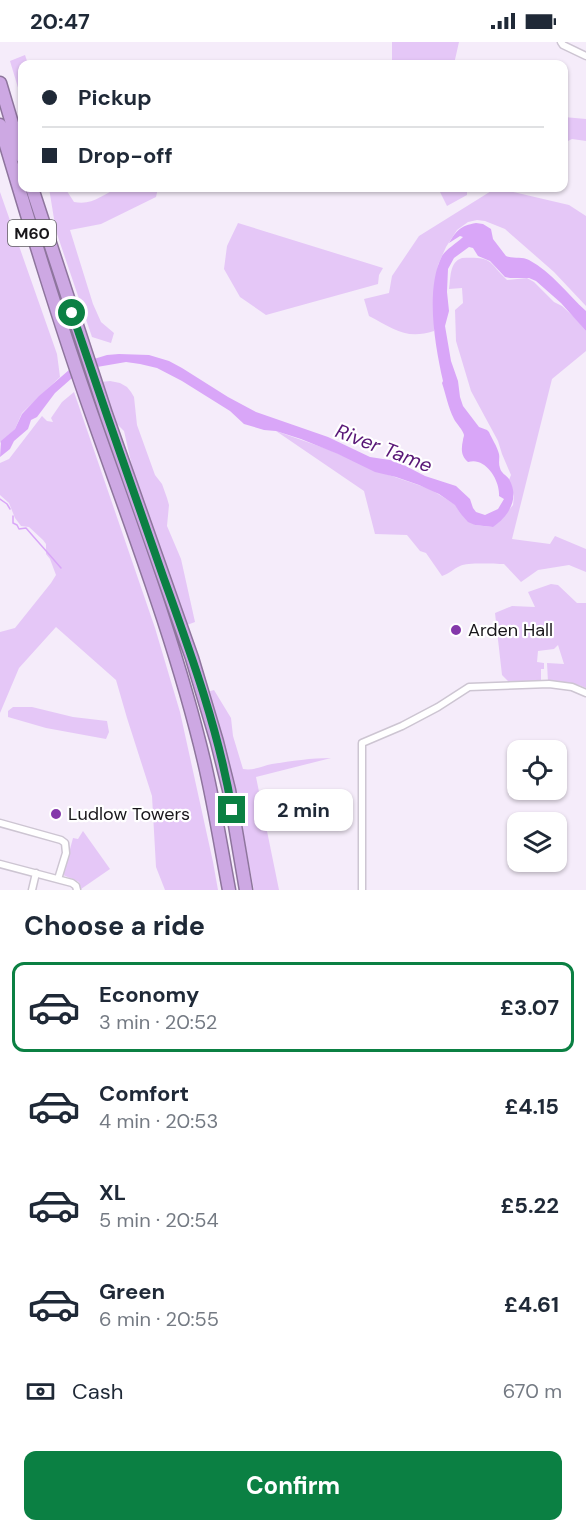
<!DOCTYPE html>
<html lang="en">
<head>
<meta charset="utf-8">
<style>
  body { margin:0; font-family:"DM Sans",sans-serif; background:#f6f6f7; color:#1f2937; height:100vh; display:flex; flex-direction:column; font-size:22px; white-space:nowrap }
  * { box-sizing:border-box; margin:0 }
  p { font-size:20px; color:#747a83 }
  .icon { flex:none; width:33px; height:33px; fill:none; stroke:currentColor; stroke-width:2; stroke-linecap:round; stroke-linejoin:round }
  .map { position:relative; height:848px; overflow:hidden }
  .side { display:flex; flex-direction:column; background:#fff; flex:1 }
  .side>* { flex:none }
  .top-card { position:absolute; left:18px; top:18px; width:550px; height:132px; border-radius:12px; box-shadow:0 2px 4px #0004; display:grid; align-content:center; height:132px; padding:0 24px; background:#fff }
  .tools { position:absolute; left:507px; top:698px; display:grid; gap:12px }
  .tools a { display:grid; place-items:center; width:60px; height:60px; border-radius:12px; background:#fff; box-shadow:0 2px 4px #0004; font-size:30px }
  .end { position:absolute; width:27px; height:27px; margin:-14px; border:8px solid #0b8043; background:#fff; box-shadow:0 0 0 3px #fff }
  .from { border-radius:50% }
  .bubble { position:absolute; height:42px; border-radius:12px; background:#fff; box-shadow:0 2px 4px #0004; font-size:20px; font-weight:700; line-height:42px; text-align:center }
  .top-card b { display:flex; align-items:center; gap:21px; height:57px; font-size:22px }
  .top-card b+b { border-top:2px solid #e0e1e3 }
  .top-card i { width:15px; height:15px; background:#1f2937 }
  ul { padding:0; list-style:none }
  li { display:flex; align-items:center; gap:18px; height:90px; margin:0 12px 9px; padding:0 12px; border:3px solid transparent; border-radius:12px }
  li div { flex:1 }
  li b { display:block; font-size:22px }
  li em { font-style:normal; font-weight:700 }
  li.selected { border-color:#0b8043 }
  li>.icon { width:54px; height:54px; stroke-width:1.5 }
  h2 { padding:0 24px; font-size:27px; line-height:72px }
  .pay { display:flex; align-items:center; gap:15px; height:66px; padding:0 24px; font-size:22px }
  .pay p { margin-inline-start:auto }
  .primary-button { display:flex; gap:12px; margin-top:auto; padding:12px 24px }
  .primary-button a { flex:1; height:69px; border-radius:12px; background:#0b8043; color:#fff; font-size:24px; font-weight:700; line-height:69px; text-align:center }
  .status { display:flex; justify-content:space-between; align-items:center; height:42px; padding:0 30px; background:#fff; direction:ltr }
  .status svg { height:16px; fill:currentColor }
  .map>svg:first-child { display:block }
  .green { fill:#e5c7f7 }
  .water { fill:#d9a6f8 }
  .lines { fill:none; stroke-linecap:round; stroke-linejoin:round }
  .stream { stroke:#d9a6f8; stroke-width:1.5 }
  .minor-casing { stroke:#cdc5d2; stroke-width:9 }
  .motorway-casing { stroke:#8e759d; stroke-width:15 }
  .minor { stroke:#fff; stroke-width:6 }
  .motorway { stroke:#cda8e3; stroke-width:12 }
  .route { stroke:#0b8043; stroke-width:8 }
  .poi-dot { fill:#8438aa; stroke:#fff; stroke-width:2 }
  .labels { text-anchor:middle; stroke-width:4.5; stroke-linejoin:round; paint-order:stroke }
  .shield { fill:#fff; stroke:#5d5c5f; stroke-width:1.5 }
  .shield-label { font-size:16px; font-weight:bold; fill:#18161a }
  .poi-label { font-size:18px; fill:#18161a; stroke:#fff; text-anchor:start }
  .water-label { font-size:20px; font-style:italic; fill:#581676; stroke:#fff }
</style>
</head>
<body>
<div class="status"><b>20:47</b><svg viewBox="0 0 49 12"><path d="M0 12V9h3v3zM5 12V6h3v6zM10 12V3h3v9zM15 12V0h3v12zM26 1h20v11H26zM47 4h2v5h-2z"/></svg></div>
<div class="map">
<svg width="586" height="848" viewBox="0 0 586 848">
  <rect width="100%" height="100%" fill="#f5ecfa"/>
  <path class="green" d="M392,0H459L454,22H392Z
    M25,13L28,22H22V59L10,19Z
    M564,75L586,77V99L572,97L564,101Z
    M49,146H65L74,160C93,164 102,152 119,146C128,143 147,145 158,146L156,155L101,182L70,188L93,262L101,280L114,291L111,301L92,295L56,189Z
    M438,146H467V153L447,164Z
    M496,146L569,163L586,174V264L554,230L505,187L485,179L477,178L468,180L457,188L446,205L438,223L435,241L434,289C406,298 394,287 369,274L364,257L389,251L392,234L419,194Z
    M0,150L57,312L60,335L22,371L15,387L0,401Z
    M238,181L383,226L379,233L378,242L266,273L240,255L224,227L227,204Z
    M462,216C494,215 487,219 507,238L527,236L534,240L554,260L562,264L575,276L586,289V309L552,337L512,497L550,502L555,494L586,507V530L569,523L538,528L521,540L504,522C494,522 468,520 460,524C453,527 449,532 442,534L426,511L420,509L407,493L375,492L364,449L276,389L327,407L386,432L430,447L456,463L460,471L475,483L492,485L499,480L513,463L514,454L509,438L511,433L502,412L498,399L471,349L456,299L455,268L463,261L462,246L449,247C451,236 449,220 462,216Z
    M110,339L120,341L127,345L131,350L134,355L137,383L155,433L162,442L167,456L169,463L167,484L181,517L195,580L187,583L136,442L124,389L113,378L101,340Z
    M74,350L155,586L180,670L213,820L218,848H165L156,825L152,754L127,676L116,638L56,585L19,626L0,671V590L15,586L51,541L56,533L50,517L46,512V502L43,498L29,485L21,484L15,476L9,461L0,453V421L9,417L42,374L47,379L53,380L51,376L62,360Z
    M551,542L558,543L577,561H586V646L579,643L548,640L547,621L564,622L558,603L554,607L538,609L537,620L544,621V627H541V639L509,640L502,633L495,571L512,564L535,565L528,550Z
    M214,648L231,676L233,694L243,727C253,729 262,724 272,722C292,719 311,716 331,716L256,735L279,848H254L234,742L207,650Z
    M13,665H32L73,675L107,679L109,690L106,697L46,686L8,675V669Z
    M83,789L110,827L81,847L79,840L63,833L73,796L78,797Z"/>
  <path class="water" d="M476,181L483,182L491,187L493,197L506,214C514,217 522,214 529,218C552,230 567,252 586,269V289L561,261L536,239L529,236H510L505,235L490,219L478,214L473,206L469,205L454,216L448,227L447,250L449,269L445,284L451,319L458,339L460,355L463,364L479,385L487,388L489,390C492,397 497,404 499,412C500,416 498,421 500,426C501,431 506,433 509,437C520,456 509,474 493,485L475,483L468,480L460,471L455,463L439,452L419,443L396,435L375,430L338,412L301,397L276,389L264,388L244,382L230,369L182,339L157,326L140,322L126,320L97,325L72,336L55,351L37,375L31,378L28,387L14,399L10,407L0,415L1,399L15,387L22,372L39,354L69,328L94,317L107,313L119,312L149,313L169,319L182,326L228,355L256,370L328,395L370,415L396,419L425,434L456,444L470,457L473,466L476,470L485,473L498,467L504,457L499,454C500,442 491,424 478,420C475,419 472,419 468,420C461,414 461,407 463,398C463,396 464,395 464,393C463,388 456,381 454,377C448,365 446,353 442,341L443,339C435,304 425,247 442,214C446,207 457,201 463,195L460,194L449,201C457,188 460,184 476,181Z"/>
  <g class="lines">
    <path class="stream" d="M0,457L7,462L10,467
      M13,474V481L17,483L19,487L26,486C38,500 49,512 61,526"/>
    <g class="minor-casing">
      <path id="minor" d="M561,0L563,3L586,14
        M0,781L61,798L65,801L66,811L58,837
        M0,822L72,841L76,844L77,848
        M32,848L36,831
        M362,848V701L402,684L438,665L469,645L549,642L572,645L586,651"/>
    </g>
    <g class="motorway-casing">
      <path id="motorway" d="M0,41L22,115
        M0,83C29,180 58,277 92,373C132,487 176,601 204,719C214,761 221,805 229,848
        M32,146L106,372L192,616L217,700L229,748L246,848"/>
    </g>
    <use href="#minor" class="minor"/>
    <use href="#motorway" class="motorway"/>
  </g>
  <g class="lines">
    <path class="route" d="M72,271C102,360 133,448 164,537C191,612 219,689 232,768"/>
  </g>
  <g class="poi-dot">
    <circle cx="456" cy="588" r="6"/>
    <circle cx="56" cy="772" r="6"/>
  </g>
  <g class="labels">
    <rect class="shield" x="8" y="178" width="48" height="26" rx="4.5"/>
    <g class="shield-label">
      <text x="32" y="197">M60</text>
    </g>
    <g class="poi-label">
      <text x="468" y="594">Arden Hall</text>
      <text x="68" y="778">Ludlow Towers</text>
    </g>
    <g class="water-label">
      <text transform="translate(384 406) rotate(21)" y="7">River Tame</text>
    </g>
  </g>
</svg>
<div class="tools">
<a><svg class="icon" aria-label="locate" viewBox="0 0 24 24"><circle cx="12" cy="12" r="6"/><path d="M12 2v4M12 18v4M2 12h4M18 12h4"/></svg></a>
<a><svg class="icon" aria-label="layers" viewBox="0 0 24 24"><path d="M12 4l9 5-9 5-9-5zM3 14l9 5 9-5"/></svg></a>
</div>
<i class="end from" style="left:72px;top:271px"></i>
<i class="end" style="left:232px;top:768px"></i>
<div class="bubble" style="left:254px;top:747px;width:99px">2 min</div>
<div class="top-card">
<b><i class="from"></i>Pickup</b>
<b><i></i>Drop-off</b>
</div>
</div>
<section class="side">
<h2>Choose a ride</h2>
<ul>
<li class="selected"><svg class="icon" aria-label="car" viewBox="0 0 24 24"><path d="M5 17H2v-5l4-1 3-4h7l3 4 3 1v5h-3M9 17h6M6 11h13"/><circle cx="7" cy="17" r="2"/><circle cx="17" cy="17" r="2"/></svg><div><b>Economy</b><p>3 min · 20:52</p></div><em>£3.07</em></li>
<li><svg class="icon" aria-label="car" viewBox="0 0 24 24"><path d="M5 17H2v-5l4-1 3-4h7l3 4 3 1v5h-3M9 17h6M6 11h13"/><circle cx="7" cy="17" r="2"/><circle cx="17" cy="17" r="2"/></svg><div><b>Comfort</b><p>4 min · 20:53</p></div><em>£4.15</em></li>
<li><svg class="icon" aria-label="car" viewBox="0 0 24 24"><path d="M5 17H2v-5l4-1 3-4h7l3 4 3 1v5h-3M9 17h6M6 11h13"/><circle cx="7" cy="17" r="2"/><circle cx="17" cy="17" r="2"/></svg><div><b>XL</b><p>5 min · 20:54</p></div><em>£5.22</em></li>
<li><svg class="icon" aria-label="car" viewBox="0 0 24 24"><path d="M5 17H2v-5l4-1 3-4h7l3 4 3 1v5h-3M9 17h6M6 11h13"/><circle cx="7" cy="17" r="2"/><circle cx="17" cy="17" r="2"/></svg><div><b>Green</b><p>6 min · 20:55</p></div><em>£4.61</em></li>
</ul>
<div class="pay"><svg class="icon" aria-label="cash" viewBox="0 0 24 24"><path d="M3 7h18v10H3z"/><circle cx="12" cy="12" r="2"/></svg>Cash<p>670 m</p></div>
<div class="primary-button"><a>Confirm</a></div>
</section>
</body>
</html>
